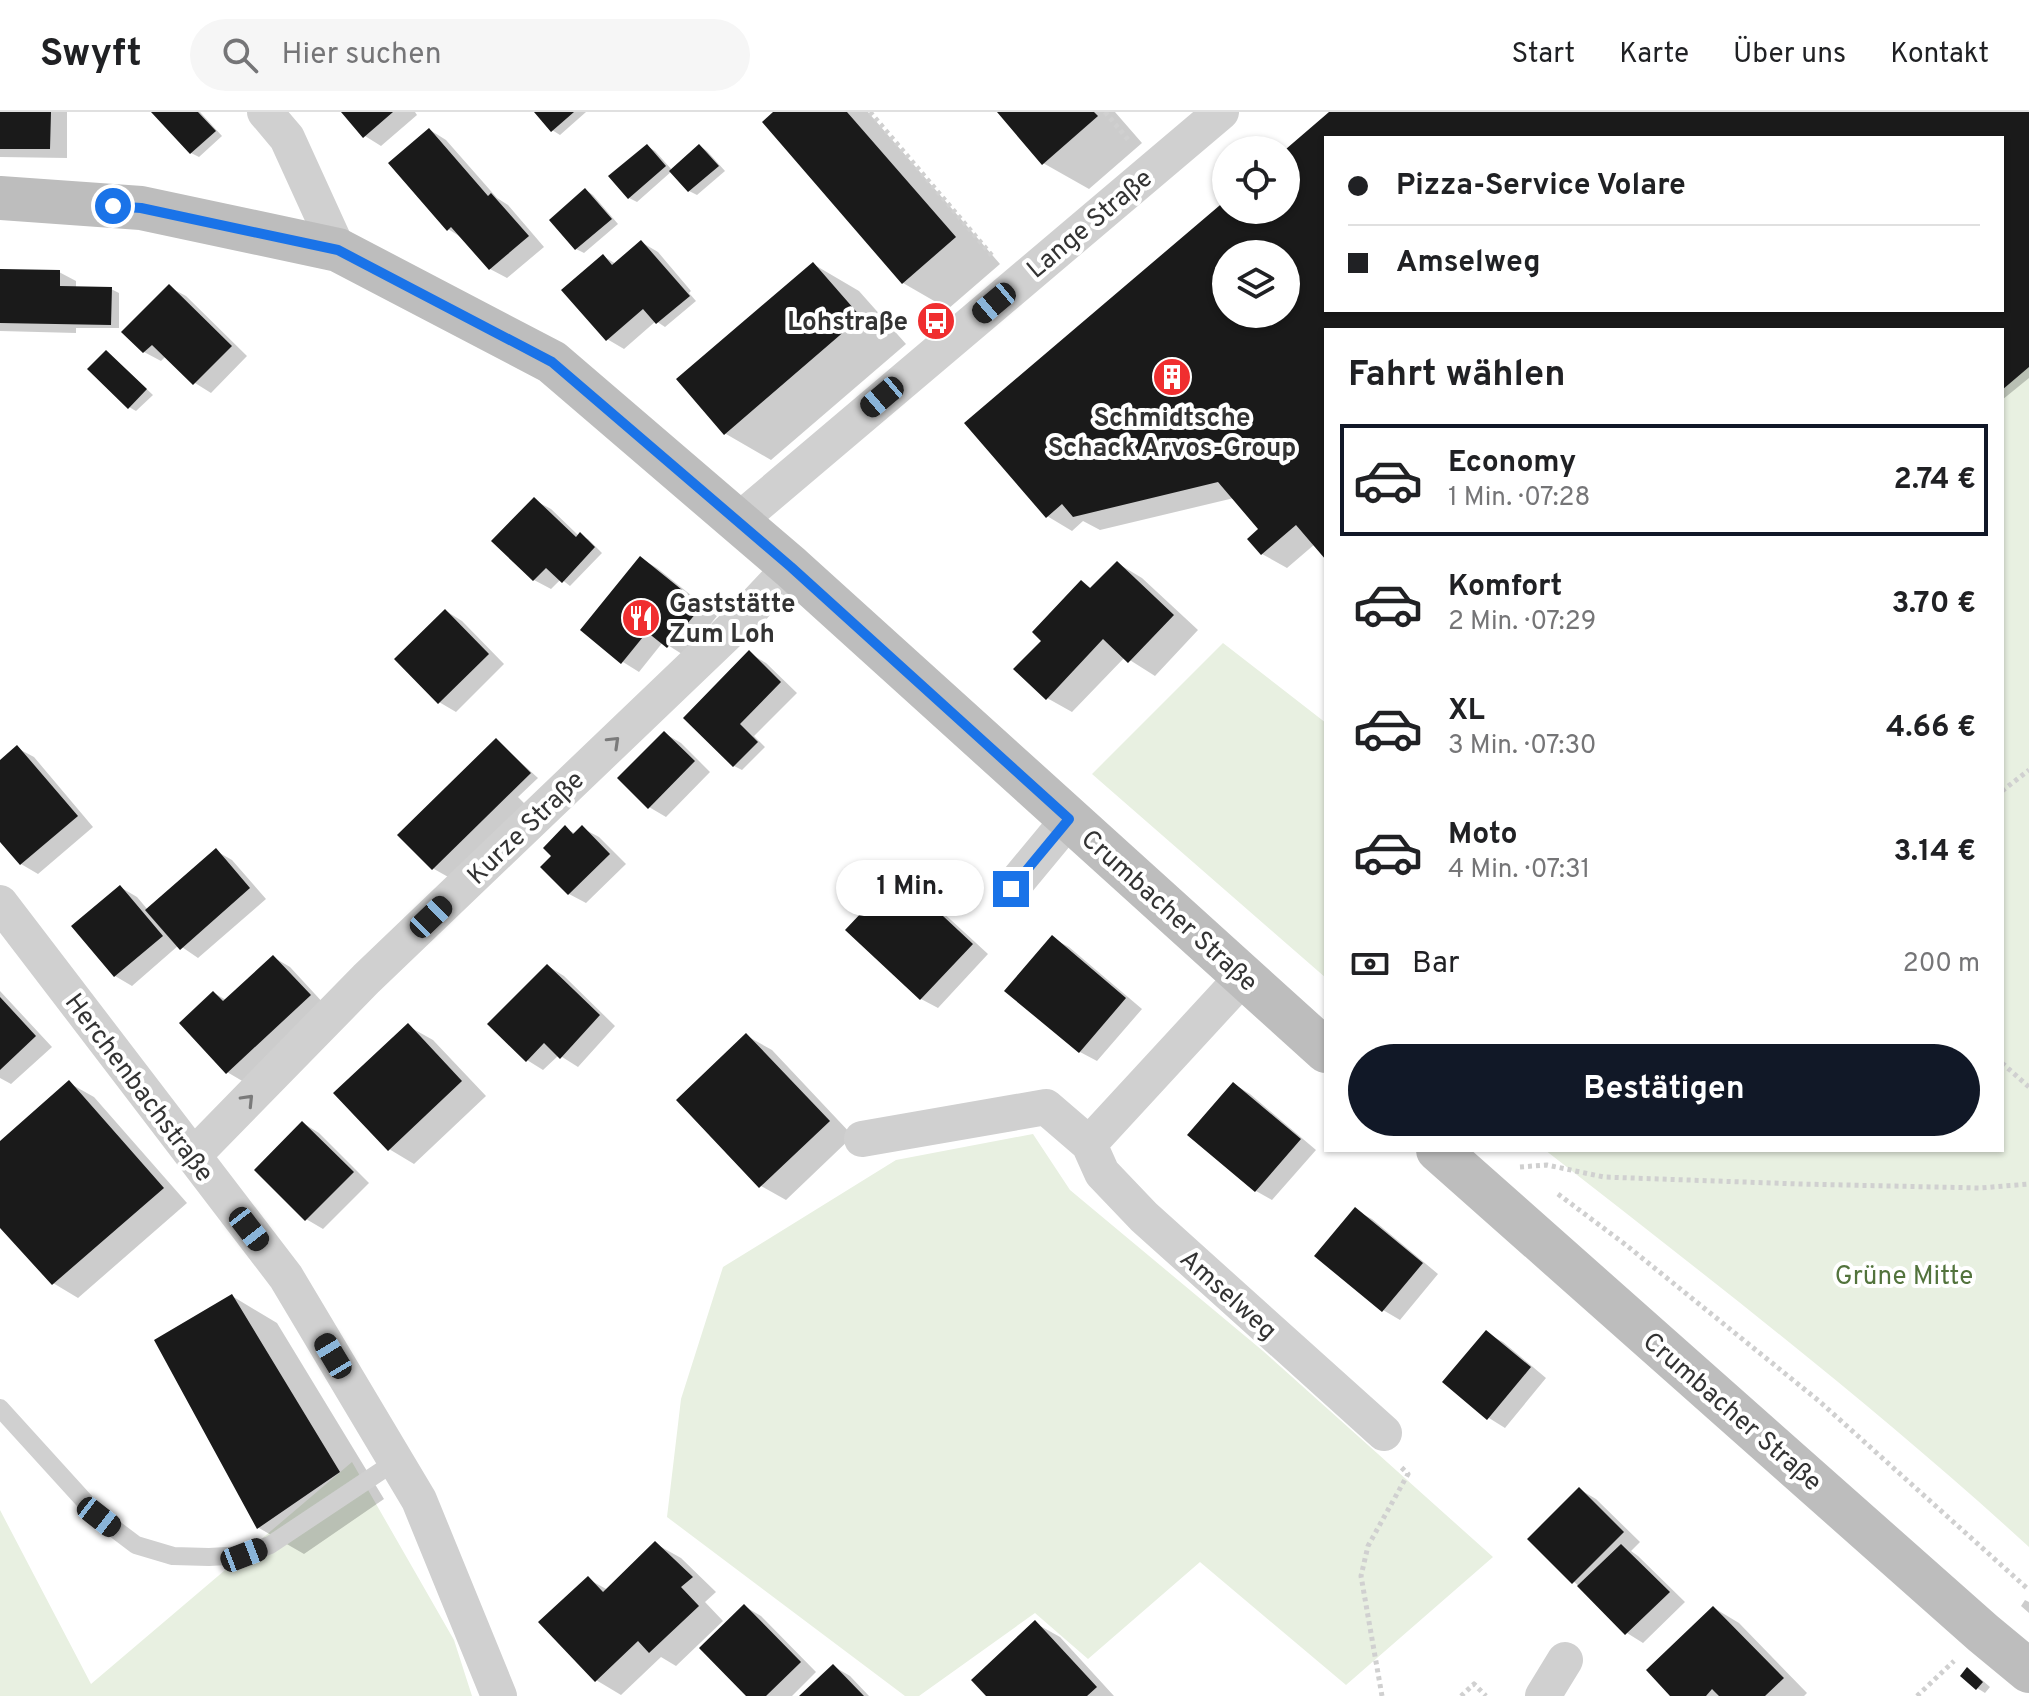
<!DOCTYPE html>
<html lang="de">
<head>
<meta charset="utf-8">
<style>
  body { margin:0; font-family:Overpass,sans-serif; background:#f6f6f6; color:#202124; height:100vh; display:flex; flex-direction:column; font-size:30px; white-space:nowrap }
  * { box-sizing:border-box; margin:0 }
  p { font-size:26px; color:#757577 }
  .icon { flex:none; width:44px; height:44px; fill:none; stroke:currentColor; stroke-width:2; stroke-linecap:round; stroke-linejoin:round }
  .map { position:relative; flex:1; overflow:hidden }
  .sheet { position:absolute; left:1324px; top:216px; width:680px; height:824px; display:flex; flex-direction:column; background:#fff; border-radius:0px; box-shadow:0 2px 6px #0004 }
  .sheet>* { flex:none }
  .top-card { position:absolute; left:1324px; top:24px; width:680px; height:176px; border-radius:0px; box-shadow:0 2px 6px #0004; display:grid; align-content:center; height:176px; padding:0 24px; background:#fff }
  .buttons { position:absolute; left:1212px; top:24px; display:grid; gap:16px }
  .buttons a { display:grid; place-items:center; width:88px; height:88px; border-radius:50%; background:#fff; box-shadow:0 2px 6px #0004; font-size:40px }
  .end { position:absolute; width:36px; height:36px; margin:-18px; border:10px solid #1a73e8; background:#fff; box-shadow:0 0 0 4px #fff }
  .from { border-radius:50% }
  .bubble { position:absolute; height:56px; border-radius:28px; background:#fff; box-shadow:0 2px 6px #0004; font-size:26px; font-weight:700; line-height:56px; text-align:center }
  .car { position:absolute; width:24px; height:48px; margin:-24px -12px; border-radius:10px; box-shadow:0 0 6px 2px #0007; background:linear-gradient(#222 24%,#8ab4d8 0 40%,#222 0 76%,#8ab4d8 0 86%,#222 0) }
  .top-card b { display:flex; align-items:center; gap:28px; height:76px; font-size:30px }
  .top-card b+b { border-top:2px solid #e0e0e0 }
  .top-card i { width:20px; height:20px; background:#202124 }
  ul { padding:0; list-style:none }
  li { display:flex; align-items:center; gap:24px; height:112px; margin:0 16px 12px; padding:0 8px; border:4px solid transparent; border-radius:0px }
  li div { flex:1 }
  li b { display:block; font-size:30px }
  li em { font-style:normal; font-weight:700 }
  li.active { border-color:#111827 }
  li>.icon { width:72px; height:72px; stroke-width:1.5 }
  h2 { padding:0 24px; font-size:36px; line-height:96px }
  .pay { display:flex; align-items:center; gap:20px; height:88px; padding:0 24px; font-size:30px }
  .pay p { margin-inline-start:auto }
  .action { display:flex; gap:16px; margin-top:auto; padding:16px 24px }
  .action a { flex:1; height:92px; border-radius:48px; background:#111827; color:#fff; font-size:32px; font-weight:700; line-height:92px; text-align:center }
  header { display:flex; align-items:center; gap:48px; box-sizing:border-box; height:112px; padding:0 40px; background:#fff; border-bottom:2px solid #e0e0e0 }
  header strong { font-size:38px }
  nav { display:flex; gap:44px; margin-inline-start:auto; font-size:28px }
  .search { width:560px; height:72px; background:#f6f6f6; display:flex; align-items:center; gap:20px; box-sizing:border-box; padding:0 28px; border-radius:44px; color:#757577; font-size:30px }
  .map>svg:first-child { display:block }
  .green { fill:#e8f0e1 }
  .shadow { fill:#0003; fill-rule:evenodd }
  .building { fill:#1a1a1a; fill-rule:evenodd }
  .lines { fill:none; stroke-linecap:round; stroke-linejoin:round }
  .path { stroke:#d0d0d0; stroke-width:5; stroke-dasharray:4 4; stroke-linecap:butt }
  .lane { stroke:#d0d0d0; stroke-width:18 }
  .street { stroke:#d0d0d0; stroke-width:36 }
  .secondary { stroke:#bdbdbd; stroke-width:44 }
  .oneway { stroke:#7a7a7a }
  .route { stroke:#1a73e8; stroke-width:10 }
  .labels { text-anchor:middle; stroke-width:8; stroke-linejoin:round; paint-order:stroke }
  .street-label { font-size:26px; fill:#333; stroke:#fff }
  .poi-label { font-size:26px; font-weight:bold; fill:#333; stroke:#fff; text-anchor:end }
  .park-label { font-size:26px; fill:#52733c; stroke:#fff }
</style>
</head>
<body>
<header>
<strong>Swyft</strong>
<div class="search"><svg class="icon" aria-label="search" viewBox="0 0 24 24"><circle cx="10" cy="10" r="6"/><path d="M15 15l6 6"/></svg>Hier suchen</div>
<nav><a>Start</a><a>Karte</a><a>Über uns</a><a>Kontakt</a></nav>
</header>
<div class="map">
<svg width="2029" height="1584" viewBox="0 0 2029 1584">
  <rect width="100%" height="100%" fill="#fff"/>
  <path class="green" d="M2029,253V1435C1875,1294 1709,1166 1545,1038H2002V276Z
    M1223,531L1326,611V866L1092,662Z
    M1033,1022L1070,1078L1263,1239L1493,1445L1346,1573L1200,1450L1088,1547L1035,1501L919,1584H905L667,1405L681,1287L723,1155L896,1048Z
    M352,1350L454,1528L472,1584H0V1398L91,1572Z"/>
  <path class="shadow" d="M0,0H67V46L0,45Z
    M154,0H200L222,24L199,45L191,41Z
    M344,0H415L417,3L381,34L365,24Z
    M536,0H586L560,23L552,18Z
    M776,0H868L1000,152L948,197L903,171Z
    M999,0H1115L1142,31L1089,77L1043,51Z
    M1332,0H2029V266L2002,288V218H1326V445L1315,432L1287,456L1262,442L1261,418L1234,386L1100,418L1083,409L1072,419L1047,404L1226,90V98H1286V39ZM1326,26H2002V198H1326ZM1226,142H1286V202H1226Z
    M430,18L446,28L497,86L508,93L544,135L507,166L490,157L464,127L448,117Z
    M647,34L655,39L672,58L700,34L707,39L725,59L697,83L689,79L672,59L637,90L629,86Z
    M586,78L593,83L618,112L584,141L576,137Z
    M641,130L658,140L691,179L689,181L696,189L665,215L656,209L624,237L607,227L603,144L616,152Z
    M813,152L859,179L906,232L771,348L726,322L678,268Z
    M0,159L59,160L76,169V176L111,177L119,181V216H76V221L0,219Z
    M169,175L186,184L247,244L211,281L195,271L166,244L161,249L144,240Z
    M107,240L153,283L136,299L129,295Z
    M534,388L551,397L579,424L588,427L602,441L570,474L561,467L551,477L534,468Z
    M640,446L657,456L717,504L685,544L663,530L639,560L623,550Z
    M1117,451L1142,466L1198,518L1155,564L1125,545L1072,600L1047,586L1044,529L1081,470L1092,477Z
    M446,499L462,509L504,552L456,600L439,590Z
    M749,541L766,551L797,581L754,624L765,635L742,658L734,654Z
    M664,621L681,631L710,660L666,705L649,695Z
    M496,628L538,666L518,685L525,692L450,766L434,757L400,723Z
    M17,636L34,645L93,715L38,762L21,752L0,727V650Z
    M565,716L576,722L582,716L599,725L626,752L586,791L569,782L554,744Z
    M216,739L232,748L266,787L198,846L179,833L132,874L115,864L120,775L137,785L148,798Z
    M898,765L915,775L988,842L938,896L921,887Z
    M1052,826L1069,835L1142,897L1097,949L1080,940L1007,878Z
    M273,845L290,855L326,894L244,970L227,960L214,881L226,888Z
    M548,854L564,864L615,914L578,955L559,943L543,958L527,948Z
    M0,879L52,935L11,972L0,966Z
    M408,914L433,928L486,984L414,1052L389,1037Z
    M747,924L772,938L853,1024L786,1088L761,1074Z
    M69,971L94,985L187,1091L78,1186L53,1171L0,1113V1032Z
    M1234,972L1250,982L1316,1038L1272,1088L1256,1079Z
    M303,1011L319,1021L369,1071L323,1117L306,1107Z
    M1355,1098L1372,1107L1438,1162L1400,1208L1383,1198Z
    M232,1184L277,1211L384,1387L304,1442L259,1416Z
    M1486,1221L1503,1230L1546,1266L1505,1316L1489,1306L1445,1270Z
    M1579,1377L1596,1387L1640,1430L1631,1439L1638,1444L1685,1490L1643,1531L1627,1521L1530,1427Z
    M656,1432L681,1446L716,1480L705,1490L723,1509L676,1554L661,1545L621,1583L596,1568L588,1467L608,1478Z
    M2025,1488L2029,1490V1501L2021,1494Z
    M744,1494L761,1504L816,1560L792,1584H749Z
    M1714,1496L1739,1511L1807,1581L1804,1584H1673Z
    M1035,1511L1060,1525L1114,1584H988Z
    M833,1554L850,1564L869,1584H802Z
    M1975,1562L1990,1575L1985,1581L1977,1576Z"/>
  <path class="building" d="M0,0H51L50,37H0Z
    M151,0H198L216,19L190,42Z
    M341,0H393L363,26Z
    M534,0H574L551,20Z
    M773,0H847L956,125L902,172L762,10Z
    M997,0H1094L1098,4L1042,53Z
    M1329,0H2029V255L2002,278V218H1326V448L1296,413L1261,443L1247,427L1258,417L1218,370L1073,405L1062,392L1046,406L964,311L1226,88V98H1286V37ZM1326,26H2002V198H1326ZM1226,142H1286V202H1226Z
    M429,16L488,84L491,81L529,124L489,158L451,115L447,119L388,51Z
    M647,32L666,54L628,87L608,64Z
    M699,32L719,54L688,80L669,59Z
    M585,76L612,107L575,138L549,108Z
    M641,128L690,184L656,212L643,197L606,229L561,178L603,142L612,153Z
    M813,150L861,205L724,323L676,267Z
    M0,157L60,158V174L112,175L111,213L0,211Z
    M169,172L232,234L193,273L152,233L143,241L121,220Z
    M106,238L147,277L128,297L87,257Z
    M534,385L576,425L580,420L595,435L562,471L546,456L533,469L491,429Z
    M640,444L702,494L667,536L647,520L621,552L580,518Z
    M1117,449L1174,503L1128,551L1103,527L1046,588L1013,557L1041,529L1032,520L1081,468L1090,476Z
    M445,497L489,542L438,592L394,547Z
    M749,538L781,570L740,612L758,630L733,655L683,606Z
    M664,619L695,649L648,697L617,666Z
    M496,626L531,661L432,758L397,723Z
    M17,633L78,704L20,753L0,730V648Z
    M565,713L573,722L582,713L610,742L568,783L540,755L551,744L543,736Z
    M216,736L250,776L180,838L145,798Z
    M898,762L973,832L920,888L845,818Z
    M120,773L163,824L114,865L71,814Z
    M1052,823L1126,886L1079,941L1004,879Z
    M273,843L311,883L226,962L179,911L213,879L223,889Z
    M547,852L600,903L560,947L544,931L526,950L487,912Z
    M0,885L36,924L0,958Z
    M408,911L462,969L388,1039L333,981Z
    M746,921L830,1009L759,1076L676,988Z
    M69,968L164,1076L52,1173L0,1116V1029Z
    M1233,970L1301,1027L1255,1080L1187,1023Z
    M302,1009L354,1060L305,1109L254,1058Z
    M1355,1095L1423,1151L1382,1200L1314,1144Z
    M232,1182L340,1360L257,1417L154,1228Z
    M1486,1218L1531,1255L1487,1308L1442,1270Z
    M1579,1375L1624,1420L1572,1472L1527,1427Z
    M655,1429L693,1465L681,1475L699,1494L649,1541L638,1529L595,1570L538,1510L588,1464L603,1480Z
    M1621,1432L1670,1480L1625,1523L1577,1474Z
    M744,1492L801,1550L766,1584H746L699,1536Z
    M1713,1494L1784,1566L1765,1584H1719L1712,1577L1706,1584H1670L1646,1558Z
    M1035,1508L1097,1575L1087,1584H986L971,1568Z
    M833,1552L864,1584H799Z
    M1967,1555L1983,1570L1976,1578L1960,1564Z"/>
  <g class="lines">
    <path class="path" d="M870,0L994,146
      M1105,0L1130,30
      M2002,679L2029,658
      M2002,951L2029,975
      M1520,1055L1547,1053L1604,1065L1800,1072L1980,1076L2029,1072
      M1558,1082L1626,1133L1819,1289L2029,1478
      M1382,1584L1361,1464L1368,1434L1408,1362L1399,1353
      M1461,1584L1474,1572L1486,1584
      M1917,1584L1954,1549"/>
    <path class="lane" d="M0,1296L99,1405L136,1433L173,1444L209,1445L244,1443L270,1433L396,1349"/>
    <path class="street" d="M265,0L287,26L338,138
      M738,409L1221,0
      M1011,777L1069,707
      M0,791L286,1165L419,1388L499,1584
      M1243,865L1089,1032L1102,1061L1144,1105L1384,1321
      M862,1027L1046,995L1089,1032
      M193,1044L366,867L738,511L791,455
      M1543,1584L1565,1548"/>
    <path class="secondary" d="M0,86L141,96L338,138L552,250L791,455L1326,939
      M1438,1038L1983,1521L2029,1559"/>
  </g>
  <defs><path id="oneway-chevron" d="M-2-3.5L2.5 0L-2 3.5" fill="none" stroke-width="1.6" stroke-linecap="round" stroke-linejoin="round" transform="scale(2)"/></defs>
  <g class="oneway">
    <use href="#oneway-chevron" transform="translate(614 630) rotate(-44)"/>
    <use href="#oneway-chevron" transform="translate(248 988) rotate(-46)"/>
  </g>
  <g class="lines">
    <path class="route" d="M113,94L141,96L338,138L552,250L791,455L1069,707L1011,777"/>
  </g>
  <defs>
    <g id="bus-disc" transform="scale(2)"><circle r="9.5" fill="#f02e2f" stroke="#fff"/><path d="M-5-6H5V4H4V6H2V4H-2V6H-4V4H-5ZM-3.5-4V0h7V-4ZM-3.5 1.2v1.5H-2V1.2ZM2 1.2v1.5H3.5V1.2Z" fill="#fff"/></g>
    <g id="building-disc" transform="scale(2)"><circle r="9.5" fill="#f02e2f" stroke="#fff"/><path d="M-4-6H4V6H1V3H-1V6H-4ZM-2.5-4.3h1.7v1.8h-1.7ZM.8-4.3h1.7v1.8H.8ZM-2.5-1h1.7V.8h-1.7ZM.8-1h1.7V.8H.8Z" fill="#fff"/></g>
    <g id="restaurant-disc" transform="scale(2)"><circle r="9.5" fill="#f02e2f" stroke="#fff"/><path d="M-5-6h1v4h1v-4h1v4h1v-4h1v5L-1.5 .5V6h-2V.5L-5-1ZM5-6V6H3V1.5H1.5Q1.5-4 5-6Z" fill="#fff"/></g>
  </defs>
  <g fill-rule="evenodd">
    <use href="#bus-disc" x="936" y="209"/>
    <use href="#building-disc" x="1172" y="265"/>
    <use href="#restaurant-disc" x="641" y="506"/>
  </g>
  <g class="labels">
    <g class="street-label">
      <text transform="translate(1089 111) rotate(-40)" y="9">Lange Straße</text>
      <text transform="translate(525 715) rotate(-44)" y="9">Kurze Straße</text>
      <text transform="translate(1170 798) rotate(42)" y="9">Crumbacher Straße</text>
      <text transform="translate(140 975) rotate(53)" y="9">Herchenbachstraße</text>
      <text transform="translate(1229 1182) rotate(42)" y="9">Amselweg</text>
      <text transform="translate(1733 1299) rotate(41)" y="9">Crumbacher Straße</text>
    </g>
    <g class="poi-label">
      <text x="908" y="218">Lohstraße</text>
      <text x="1172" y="314" text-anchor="middle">Schmidtsche<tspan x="1172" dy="30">Schack Arvos-Group</tspan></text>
      <text x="669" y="500" text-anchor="start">Gaststätte<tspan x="669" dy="30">Zum Loh</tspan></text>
    </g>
    <g class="park-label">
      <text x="1904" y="1172">Grüne Mitte</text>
    </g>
  </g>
</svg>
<div class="buttons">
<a><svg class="icon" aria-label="locate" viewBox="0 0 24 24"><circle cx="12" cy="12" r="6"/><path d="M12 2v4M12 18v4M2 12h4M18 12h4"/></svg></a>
<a><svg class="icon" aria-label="layers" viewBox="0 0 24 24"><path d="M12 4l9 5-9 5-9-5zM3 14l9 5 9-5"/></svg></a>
</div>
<i class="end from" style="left:113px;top:94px"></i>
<i class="end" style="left:1011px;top:777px"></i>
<div class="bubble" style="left:836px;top:748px;width:148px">1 Min.</div>
<i class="car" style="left:994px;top:191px;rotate:230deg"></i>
<i class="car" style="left:882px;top:285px;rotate:230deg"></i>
<i class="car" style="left:431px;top:805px;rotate:46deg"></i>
<i class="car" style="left:249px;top:1117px;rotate:142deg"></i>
<i class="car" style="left:333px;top:1244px;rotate:329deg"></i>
<i class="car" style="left:99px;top:1405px;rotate:128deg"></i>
<i class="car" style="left:244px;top:1443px;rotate:69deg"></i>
<div class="top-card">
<b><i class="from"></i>Pizza-Service Volare</b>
<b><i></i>Amselweg</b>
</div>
<section class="sheet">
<h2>Fahrt wählen</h2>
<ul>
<li class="active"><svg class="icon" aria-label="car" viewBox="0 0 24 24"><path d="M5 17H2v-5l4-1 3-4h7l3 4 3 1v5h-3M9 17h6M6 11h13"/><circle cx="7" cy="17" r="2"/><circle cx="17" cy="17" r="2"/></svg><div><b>Economy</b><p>1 Min. · 07:28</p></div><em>2.74 €</em></li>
<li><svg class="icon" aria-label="car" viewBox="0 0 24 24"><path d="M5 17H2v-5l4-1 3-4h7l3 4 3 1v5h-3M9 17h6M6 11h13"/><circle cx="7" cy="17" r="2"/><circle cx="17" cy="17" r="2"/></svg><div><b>Komfort</b><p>2 Min. · 07:29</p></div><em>3.70 €</em></li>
<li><svg class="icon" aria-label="car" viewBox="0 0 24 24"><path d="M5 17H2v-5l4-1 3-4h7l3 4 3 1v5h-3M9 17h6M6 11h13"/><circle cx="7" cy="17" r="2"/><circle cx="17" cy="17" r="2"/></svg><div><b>XL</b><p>3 Min. · 07:30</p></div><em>4.66 €</em></li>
<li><svg class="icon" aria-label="car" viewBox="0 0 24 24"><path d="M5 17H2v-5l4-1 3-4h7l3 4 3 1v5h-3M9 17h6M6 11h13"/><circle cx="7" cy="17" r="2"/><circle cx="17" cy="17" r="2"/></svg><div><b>Moto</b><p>4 Min. · 07:31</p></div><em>3.14 €</em></li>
</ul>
<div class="pay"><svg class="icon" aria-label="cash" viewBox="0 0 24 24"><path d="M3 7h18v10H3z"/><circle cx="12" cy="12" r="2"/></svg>Bar<p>200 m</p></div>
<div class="action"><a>Bestätigen</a></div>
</section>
</div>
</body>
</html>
